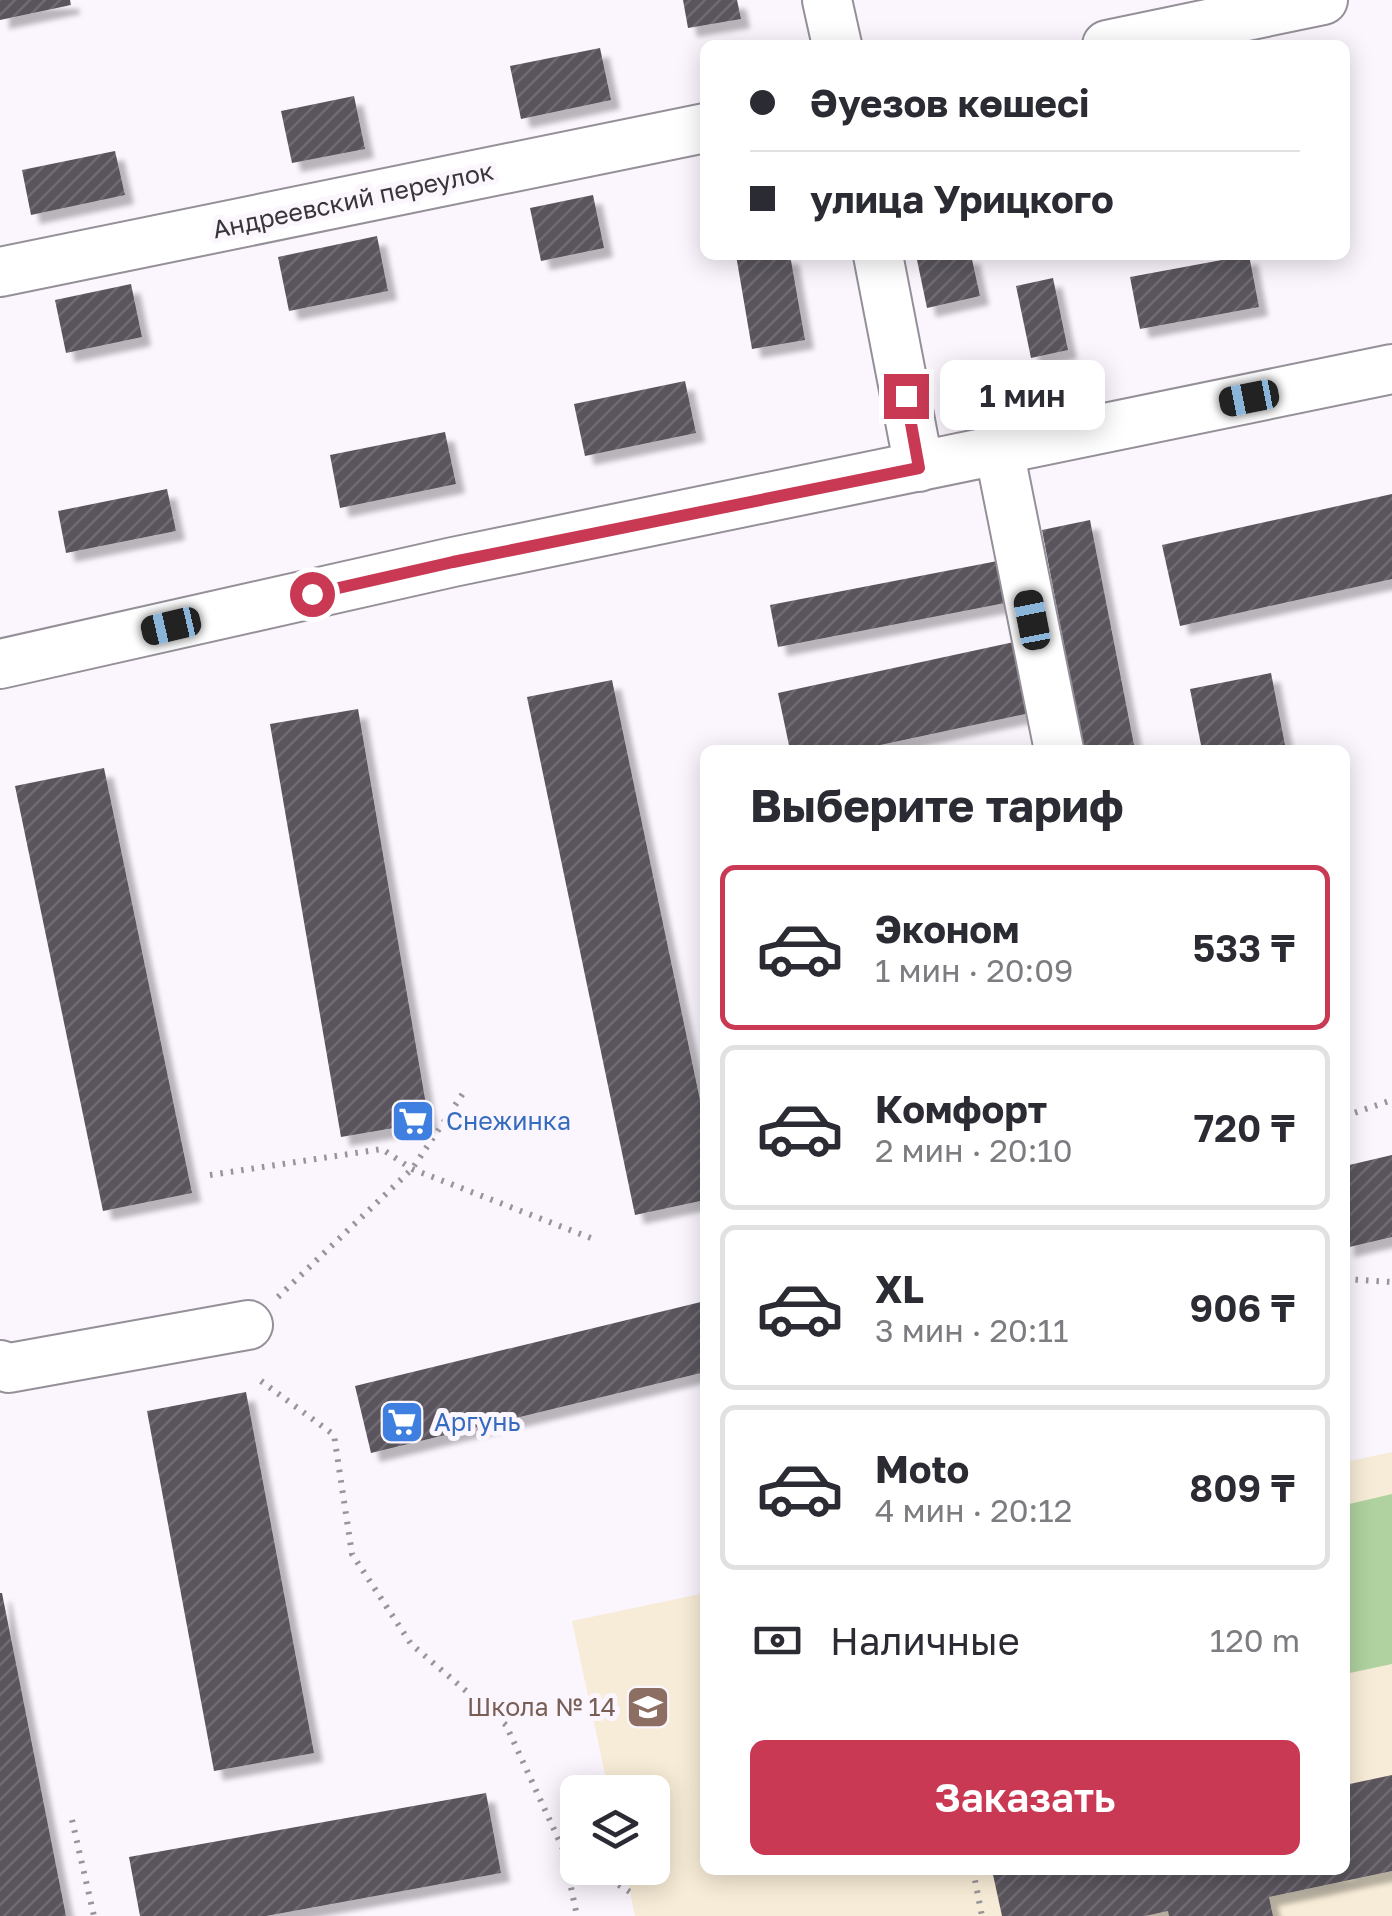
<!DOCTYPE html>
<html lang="ru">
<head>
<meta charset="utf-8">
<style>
  body { margin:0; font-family:"Golos Text",sans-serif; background:#f7f7f7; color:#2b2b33; height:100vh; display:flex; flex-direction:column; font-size:38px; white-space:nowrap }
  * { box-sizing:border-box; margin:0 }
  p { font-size:32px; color:#7c7c81 }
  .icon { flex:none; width:55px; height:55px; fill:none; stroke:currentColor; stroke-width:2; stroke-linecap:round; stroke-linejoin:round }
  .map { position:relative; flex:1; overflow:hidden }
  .sheet { position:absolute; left:700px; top:745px; width:650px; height:1130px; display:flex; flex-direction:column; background:#fff; border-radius:15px; box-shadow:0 5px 25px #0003 }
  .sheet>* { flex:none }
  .guide { position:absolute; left:700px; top:40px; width:650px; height:220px; border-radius:15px; box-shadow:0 5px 25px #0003; display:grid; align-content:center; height:220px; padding:0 50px; background:#fff }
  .buttons { position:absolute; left:560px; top:1775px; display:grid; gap:20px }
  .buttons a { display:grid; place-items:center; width:110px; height:110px; border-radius:15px; background:#fff; box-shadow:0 5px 25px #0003; font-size:50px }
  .end { position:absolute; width:45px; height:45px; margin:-22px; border:12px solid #c93954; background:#fff; box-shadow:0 0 0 5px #fff }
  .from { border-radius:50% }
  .bubble { position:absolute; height:70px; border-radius:15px; background:#fff; box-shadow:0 5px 25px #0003; font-size:32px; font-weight:600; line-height:70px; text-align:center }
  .car { position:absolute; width:30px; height:60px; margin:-30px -15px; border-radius:12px; box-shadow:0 0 8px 2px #0007; background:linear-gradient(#222 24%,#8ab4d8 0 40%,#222 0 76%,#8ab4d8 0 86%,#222 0) }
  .guide b { display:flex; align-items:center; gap:35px; height:95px; font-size:38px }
  .guide b+b { border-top:2px solid #e1e1e2 }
  .guide i { width:25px; height:25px; background:#2b2b33 }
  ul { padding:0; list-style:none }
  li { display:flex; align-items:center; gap:30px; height:165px; margin:0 20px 15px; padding:0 30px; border:5px solid #e1e1e2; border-radius:15px }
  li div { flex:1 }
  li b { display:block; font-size:38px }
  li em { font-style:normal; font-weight:600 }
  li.on { border-color:#c93954 }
  li>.icon { width:90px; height:90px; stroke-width:1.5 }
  h2 { padding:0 50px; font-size:45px; line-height:120px }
  .pay { display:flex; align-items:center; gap:25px; height:110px; padding:0 50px; font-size:38px }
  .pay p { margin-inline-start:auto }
  .primary-button { display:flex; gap:20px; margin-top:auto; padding:20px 50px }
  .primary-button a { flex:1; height:115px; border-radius:15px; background:#c93954; color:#fff; font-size:40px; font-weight:600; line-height:115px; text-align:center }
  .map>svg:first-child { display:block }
  .education { fill:#f7ecd7 }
  .grass { fill:#afd2a0 }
  .building { fill:url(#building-hatch); filter:url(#shadow) }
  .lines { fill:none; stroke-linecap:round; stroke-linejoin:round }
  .minor-casing { stroke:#958f99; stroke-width:52 }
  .path { stroke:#98949a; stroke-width:6; stroke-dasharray:2.5 8; stroke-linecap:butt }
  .minor { stroke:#fff; stroke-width:48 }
  .route { stroke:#c93954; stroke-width:12 }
  .labels { text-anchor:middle; stroke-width:10; stroke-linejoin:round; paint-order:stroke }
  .street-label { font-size:25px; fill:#39363a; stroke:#fbf5fe }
  .shop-label { font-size:25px; fill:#366cbe; stroke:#fbf5fe; text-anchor:start }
  .education-label { font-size:25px; fill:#785e54; stroke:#fbf5fe; text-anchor:end }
</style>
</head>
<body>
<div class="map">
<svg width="1392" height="1916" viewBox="0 0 1392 1916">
  <defs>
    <pattern id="building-hatch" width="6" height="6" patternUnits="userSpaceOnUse" patternTransform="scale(2.5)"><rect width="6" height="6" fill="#5a545d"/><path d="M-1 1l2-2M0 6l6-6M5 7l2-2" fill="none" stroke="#6f6a72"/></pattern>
    <filter id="shadow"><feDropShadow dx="9" dy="9" stdDeviation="2.5" flood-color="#0004"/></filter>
  </defs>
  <rect width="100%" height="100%" fill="#fbf5fe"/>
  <path class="education" d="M1392,1452V1916H635L625,1868H652V1792H609L572,1621L705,1593V1870H1345V1462Z"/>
  <path class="grass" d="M1392,1494V1664L1345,1674V1505Z"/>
  <path class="building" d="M0,0H70L71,5L0,20Z
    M683,0H737L741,19L688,28Z
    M600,48L611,100L521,119L510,66Z
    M354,96L365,149L292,163L281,111Z
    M115,151L125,195L31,215L22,170Z
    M593,195L604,248L541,261L530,208Z
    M377,236L388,291L289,311L278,257Z
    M736,255H790L805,340L752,349Z
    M916,255H971L980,296L927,308Z
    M1249,255L1259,307L1140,329L1130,277Z
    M1053,278L1068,350L1031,358L1016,286Z
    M131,284L142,337L66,353L55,300Z
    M685,381L696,433L585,456L574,404Z
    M445,432L456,484L340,508L330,455Z
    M167,489L176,531L66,553L58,511Z
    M1392,494V579L1180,626L1162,545Z
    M1090,520L1135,750H1084L1042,530Z
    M1013,558L1021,600L778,647L770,605Z
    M1014,642L1030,713L857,750H790L778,693Z
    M1271,673L1286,750H1202L1190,689Z
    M612,680L705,1124V1200L635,1215L527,697Z
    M358,709L429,1122L341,1137L270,724Z
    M104,768L192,1193L103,1211L15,786Z
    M1392,1155V1237L1345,1248V1166Z
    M705,1301V1372L371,1453L355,1386Z
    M246,1392L314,1753L214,1771L147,1411Z
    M0,1593H2L66,1916H0Z
    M1392,1775V1871L1269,1897L1273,1916H1169L1168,1911L1145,1916H1002L992,1870H1345V1785Z
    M486,1793L501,1873L266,1916H140L129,1857Z"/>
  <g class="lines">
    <g class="minor-casing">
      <path id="minor" d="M827,0L837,45
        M1107,45L1323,0
        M878,255L919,467
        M0,272L705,128
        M999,450L1059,750
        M0,664L453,562L1392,369
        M0,1365L9,1368L248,1325"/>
    </g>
    <path class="path" d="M1345,1116L1392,1100
      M210,1175L382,1149L412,1169L596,1240
      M1345,1279L1392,1282
      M278,1297L412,1169L466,1089
      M261,1381L334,1435L352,1554L411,1644L506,1725L563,1849L577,1916
      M72,1820L94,1916
      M564,1849L578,1858
      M592,1868L630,1892
      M973,1870L982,1916"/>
    <use href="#minor" class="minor"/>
  </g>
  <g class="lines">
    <path class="route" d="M312,594L453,562L919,468L906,396"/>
  </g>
  <defs>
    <g id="supermarket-square" transform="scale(2.25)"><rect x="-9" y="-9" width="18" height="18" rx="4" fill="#3f7fe0" stroke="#fbf5fe"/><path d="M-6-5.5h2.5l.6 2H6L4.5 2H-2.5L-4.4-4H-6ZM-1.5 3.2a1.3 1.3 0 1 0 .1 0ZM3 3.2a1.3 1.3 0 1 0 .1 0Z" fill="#fff"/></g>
    <g id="school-square" transform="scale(2.25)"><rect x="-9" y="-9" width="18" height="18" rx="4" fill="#8d6e63" stroke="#fbf5fe"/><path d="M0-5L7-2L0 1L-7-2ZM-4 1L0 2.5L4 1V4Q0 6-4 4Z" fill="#fff"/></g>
  </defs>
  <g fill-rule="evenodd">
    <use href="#supermarket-square" x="413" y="1121"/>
    <use href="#supermarket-square" x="402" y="1422"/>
    <use href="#school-square" x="648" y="1707"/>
  </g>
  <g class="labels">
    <g class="street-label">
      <text transform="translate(353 200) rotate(-12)" y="9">Андреевский переулок</text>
    </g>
    <g class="shop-label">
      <text x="446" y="1130">Снежинка</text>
      <text x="434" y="1431">Аргунь</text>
    </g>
    <g class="education-label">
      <text x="616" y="1716">Школа № 14</text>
    </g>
  </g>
</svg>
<div class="buttons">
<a><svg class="icon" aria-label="layers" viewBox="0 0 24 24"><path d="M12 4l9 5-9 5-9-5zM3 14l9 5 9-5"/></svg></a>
</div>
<i class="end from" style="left:312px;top:594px"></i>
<i class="end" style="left:906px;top:396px"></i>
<div class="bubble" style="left:940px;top:360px;width:165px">1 мин</div>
<i class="car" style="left:1249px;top:398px;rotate:259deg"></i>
<i class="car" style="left:1032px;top:620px;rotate:349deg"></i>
<i class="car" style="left:171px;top:626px;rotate:257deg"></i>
<div class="guide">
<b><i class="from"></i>Әуезов көшесі</b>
<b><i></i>улица Урицкого</b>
</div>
<section class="sheet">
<h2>Выберите тариф</h2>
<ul>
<li class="on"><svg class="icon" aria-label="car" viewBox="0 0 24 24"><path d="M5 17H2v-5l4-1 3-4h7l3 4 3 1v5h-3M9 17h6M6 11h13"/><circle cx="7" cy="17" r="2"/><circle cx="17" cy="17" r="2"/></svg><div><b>Эконом</b><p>1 мин · 20:09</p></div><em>533 ₸</em></li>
<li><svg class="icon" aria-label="car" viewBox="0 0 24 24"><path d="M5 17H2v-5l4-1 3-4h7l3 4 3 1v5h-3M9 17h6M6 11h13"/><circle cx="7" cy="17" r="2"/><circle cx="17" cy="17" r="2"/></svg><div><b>Комфорт</b><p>2 мин · 20:10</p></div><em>720 ₸</em></li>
<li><svg class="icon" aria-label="car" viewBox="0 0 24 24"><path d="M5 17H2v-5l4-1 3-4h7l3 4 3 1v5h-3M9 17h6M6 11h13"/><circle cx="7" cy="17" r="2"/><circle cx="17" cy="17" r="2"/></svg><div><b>XL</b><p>3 мин · 20:11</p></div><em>906 ₸</em></li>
<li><svg class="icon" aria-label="car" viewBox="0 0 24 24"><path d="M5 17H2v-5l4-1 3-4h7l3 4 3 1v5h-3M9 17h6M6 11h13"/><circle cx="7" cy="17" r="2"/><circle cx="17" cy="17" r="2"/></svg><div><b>Moto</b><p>4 мин · 20:12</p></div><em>809 ₸</em></li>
</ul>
<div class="pay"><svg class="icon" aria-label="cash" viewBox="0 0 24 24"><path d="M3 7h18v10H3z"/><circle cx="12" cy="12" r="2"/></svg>Наличные<p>120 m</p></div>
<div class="primary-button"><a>Заказать</a></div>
</section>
</div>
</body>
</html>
